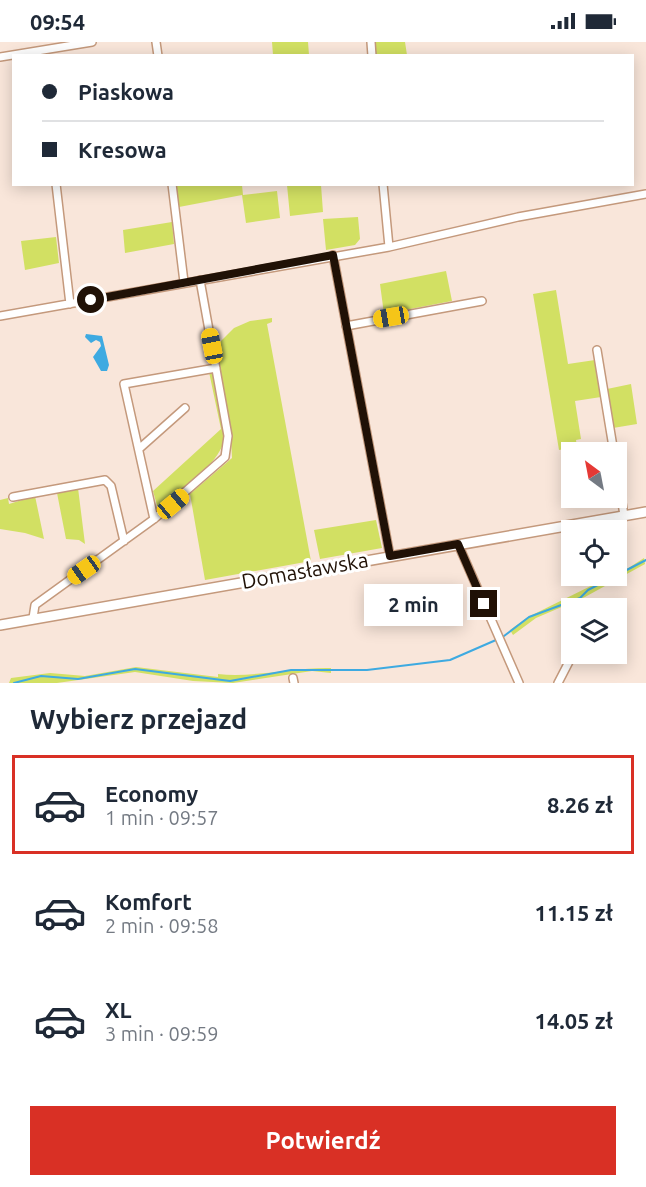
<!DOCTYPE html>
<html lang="pl">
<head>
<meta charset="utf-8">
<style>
  body { margin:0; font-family:Ubuntu,sans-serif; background:#f6f6f7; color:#1f2937; height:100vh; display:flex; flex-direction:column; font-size:22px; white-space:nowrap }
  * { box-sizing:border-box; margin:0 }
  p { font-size:20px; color:#747a83 }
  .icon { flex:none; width:33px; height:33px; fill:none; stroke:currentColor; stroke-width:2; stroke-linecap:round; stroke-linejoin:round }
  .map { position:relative; height:641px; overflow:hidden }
  .panel { display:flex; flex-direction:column; background:#fff; flex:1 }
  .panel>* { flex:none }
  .guide { position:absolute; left:12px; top:12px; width:622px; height:132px; border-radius:0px; box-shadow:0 3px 15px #0003; display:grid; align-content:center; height:132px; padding:0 30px; background:#fff }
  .needle { width:39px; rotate:328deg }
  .buttons { position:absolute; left:561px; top:400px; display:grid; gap:12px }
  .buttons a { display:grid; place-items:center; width:66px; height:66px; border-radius:0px; background:#fff; box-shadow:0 3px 15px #0003; font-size:30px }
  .end { position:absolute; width:27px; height:27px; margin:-14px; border:8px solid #201106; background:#fff; box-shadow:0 0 0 3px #fff }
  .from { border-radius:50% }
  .bubble { position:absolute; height:42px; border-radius:0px; background:#fff; box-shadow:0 3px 15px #0003; font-size:20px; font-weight:600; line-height:42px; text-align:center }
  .car { position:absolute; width:18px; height:36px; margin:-18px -9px; border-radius:8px; box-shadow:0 0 4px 2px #0007; background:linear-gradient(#f5c518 24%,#345 0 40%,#f5c518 0 76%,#345 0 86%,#f5c518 0) }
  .guide b { display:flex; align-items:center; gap:21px; height:57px; font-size:22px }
  .guide b+b { border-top:2px solid #e0e1e3 }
  .guide i { width:15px; height:15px; background:#1f2937 }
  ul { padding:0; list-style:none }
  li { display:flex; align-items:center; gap:18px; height:99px; margin:0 12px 9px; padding:0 18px; border:3px solid transparent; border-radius:0px }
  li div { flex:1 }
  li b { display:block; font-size:22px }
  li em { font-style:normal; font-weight:600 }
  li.selected { border-color:#d93025 }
  li>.icon { width:54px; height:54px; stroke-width:1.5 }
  h2 { padding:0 30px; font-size:27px; line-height:72px }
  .cta { display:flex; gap:12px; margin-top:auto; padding:12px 30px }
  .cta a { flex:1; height:69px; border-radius:0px; background:#d93025; color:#fff; font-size:24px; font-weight:600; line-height:69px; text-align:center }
  .status { display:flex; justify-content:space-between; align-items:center; height:42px; padding:0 30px; background:#fff; direction:ltr }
  .status svg { height:16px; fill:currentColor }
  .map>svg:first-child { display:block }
  .green { fill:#d2e063 }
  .water { fill:#3eaae1 }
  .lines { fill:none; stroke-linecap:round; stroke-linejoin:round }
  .stream { stroke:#3eaae1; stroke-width:2 }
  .street-casing { stroke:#c4997c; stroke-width:10 }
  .secondary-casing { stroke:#c4997c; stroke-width:12 }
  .street { stroke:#fff; stroke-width:7 }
  .secondary { stroke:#fff; stroke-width:9 }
  .route { stroke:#201106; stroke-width:8 }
  .labels { text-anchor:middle; stroke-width:6; stroke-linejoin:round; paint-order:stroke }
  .street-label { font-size:21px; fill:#201106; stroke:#fff }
</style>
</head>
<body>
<div class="status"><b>09:54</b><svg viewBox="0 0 49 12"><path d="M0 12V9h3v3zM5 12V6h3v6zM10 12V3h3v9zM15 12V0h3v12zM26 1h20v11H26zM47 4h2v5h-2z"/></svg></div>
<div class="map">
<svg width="646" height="641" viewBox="0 0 646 641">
  <rect width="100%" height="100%" fill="#f9e6da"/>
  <path class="green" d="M272,0H308L309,13H273Z
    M375,0H405L407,13H376Z
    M176,143H242L243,153L277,149L280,176L246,181L242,153L179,165Z
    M287,143H321L323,170L290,174Z
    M358,175L360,197L355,203L326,208L323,177Z
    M172,180L174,202L125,211L123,188Z
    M56,195L59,221L25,228L21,199Z
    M446,229L452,259L384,272L380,242Z
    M556,248L568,322L595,318L601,355L575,359L581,397L576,398L577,405L559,408L533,252Z
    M272,276V280L267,282L311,519L205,538L190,452L232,416L231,397L215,305L234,286L250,279Z
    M209,330L213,332L226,394C219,421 192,439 171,455V461L159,471L153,449L221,387Z
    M631,342L637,382L613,386L607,347Z
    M78,446L85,502L79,498L66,497L57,451Z
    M35,454L44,497L25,491L0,487V458L8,456L9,462Z
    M376,478L382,506L320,517L314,488Z
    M644,516L645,522L585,555L536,576L513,593L510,588L528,575L611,534H616Z
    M136,625L218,635V632C254,636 294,625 331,626V631L312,629L233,641L193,639L135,630L57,641H9L11,636L50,631L85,634Z"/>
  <path class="water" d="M86,292L102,294L109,323L107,329H101L93,315L101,304L100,300L96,298L91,301L85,295Z"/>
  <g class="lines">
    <path class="stream" d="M504,594L529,575L580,556L588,548L646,518
      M14,641L41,634L78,637L135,627L230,639L291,628H367L450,618L496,598"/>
    <g class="street-casing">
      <path id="street" d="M156,0L158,14
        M371,0L372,14
        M0,15L92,0
        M56,142L70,262
        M172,142L184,240
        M383,142L389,205
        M333,213L390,514
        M0,274L389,205L518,175L646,152
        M346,284L482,259
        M597,308L614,411
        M140,406L185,366
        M616,425L624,473
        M13,455L105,438L111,444L124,499
        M154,477L124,342L216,326
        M458,502L519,641
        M33,576L35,563L154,477L225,415L228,394L200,238
        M293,636L294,641
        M558,641L573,612"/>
    </g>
    <g class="secondary-casing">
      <path id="secondary" d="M0,583L646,470"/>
    </g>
    <use href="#street" class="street"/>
    <use href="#secondary" class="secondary"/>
  </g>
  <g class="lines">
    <path class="route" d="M91,258L333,213L390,514L458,502L484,562"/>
  </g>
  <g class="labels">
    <g class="street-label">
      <text transform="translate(305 529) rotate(-10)" y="7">Domasławska</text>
    </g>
  </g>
</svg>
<div class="buttons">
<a><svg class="needle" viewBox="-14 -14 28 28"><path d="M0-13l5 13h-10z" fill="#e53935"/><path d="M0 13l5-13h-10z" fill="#747a83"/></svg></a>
<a><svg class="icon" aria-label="locate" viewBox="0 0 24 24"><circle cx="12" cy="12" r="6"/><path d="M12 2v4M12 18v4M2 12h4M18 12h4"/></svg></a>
<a><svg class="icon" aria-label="layers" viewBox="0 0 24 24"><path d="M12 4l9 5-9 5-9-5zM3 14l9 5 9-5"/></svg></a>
</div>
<i class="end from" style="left:91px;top:258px"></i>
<i class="end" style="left:484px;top:562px"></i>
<div class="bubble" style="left:364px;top:542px;width:99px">2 min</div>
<i class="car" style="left:391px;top:275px;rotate:260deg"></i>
<i class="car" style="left:212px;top:304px;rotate:349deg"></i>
<i class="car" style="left:173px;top:462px;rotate:50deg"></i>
<i class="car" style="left:84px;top:528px;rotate:235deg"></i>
<div class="guide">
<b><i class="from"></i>Piaskowa</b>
<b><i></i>Kresowa</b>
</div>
</div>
<section class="panel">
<h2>Wybierz przejazd</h2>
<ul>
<li class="selected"><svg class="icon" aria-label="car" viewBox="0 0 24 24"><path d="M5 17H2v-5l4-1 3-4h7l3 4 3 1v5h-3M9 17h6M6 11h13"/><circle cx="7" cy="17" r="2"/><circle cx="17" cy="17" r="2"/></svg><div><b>Economy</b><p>1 min · 09:57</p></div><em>8.26 zł</em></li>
<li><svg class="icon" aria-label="car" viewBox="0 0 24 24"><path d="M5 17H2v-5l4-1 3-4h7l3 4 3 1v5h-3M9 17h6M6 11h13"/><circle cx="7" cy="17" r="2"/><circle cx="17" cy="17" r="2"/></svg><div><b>Komfort</b><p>2 min · 09:58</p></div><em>11.15 zł</em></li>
<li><svg class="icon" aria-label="car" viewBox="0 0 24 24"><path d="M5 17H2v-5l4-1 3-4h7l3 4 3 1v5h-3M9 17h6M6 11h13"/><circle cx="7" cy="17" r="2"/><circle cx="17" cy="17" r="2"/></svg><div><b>XL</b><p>3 min · 09:59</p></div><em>14.05 zł</em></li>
</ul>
<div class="cta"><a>Potwierdź</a></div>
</section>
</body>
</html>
